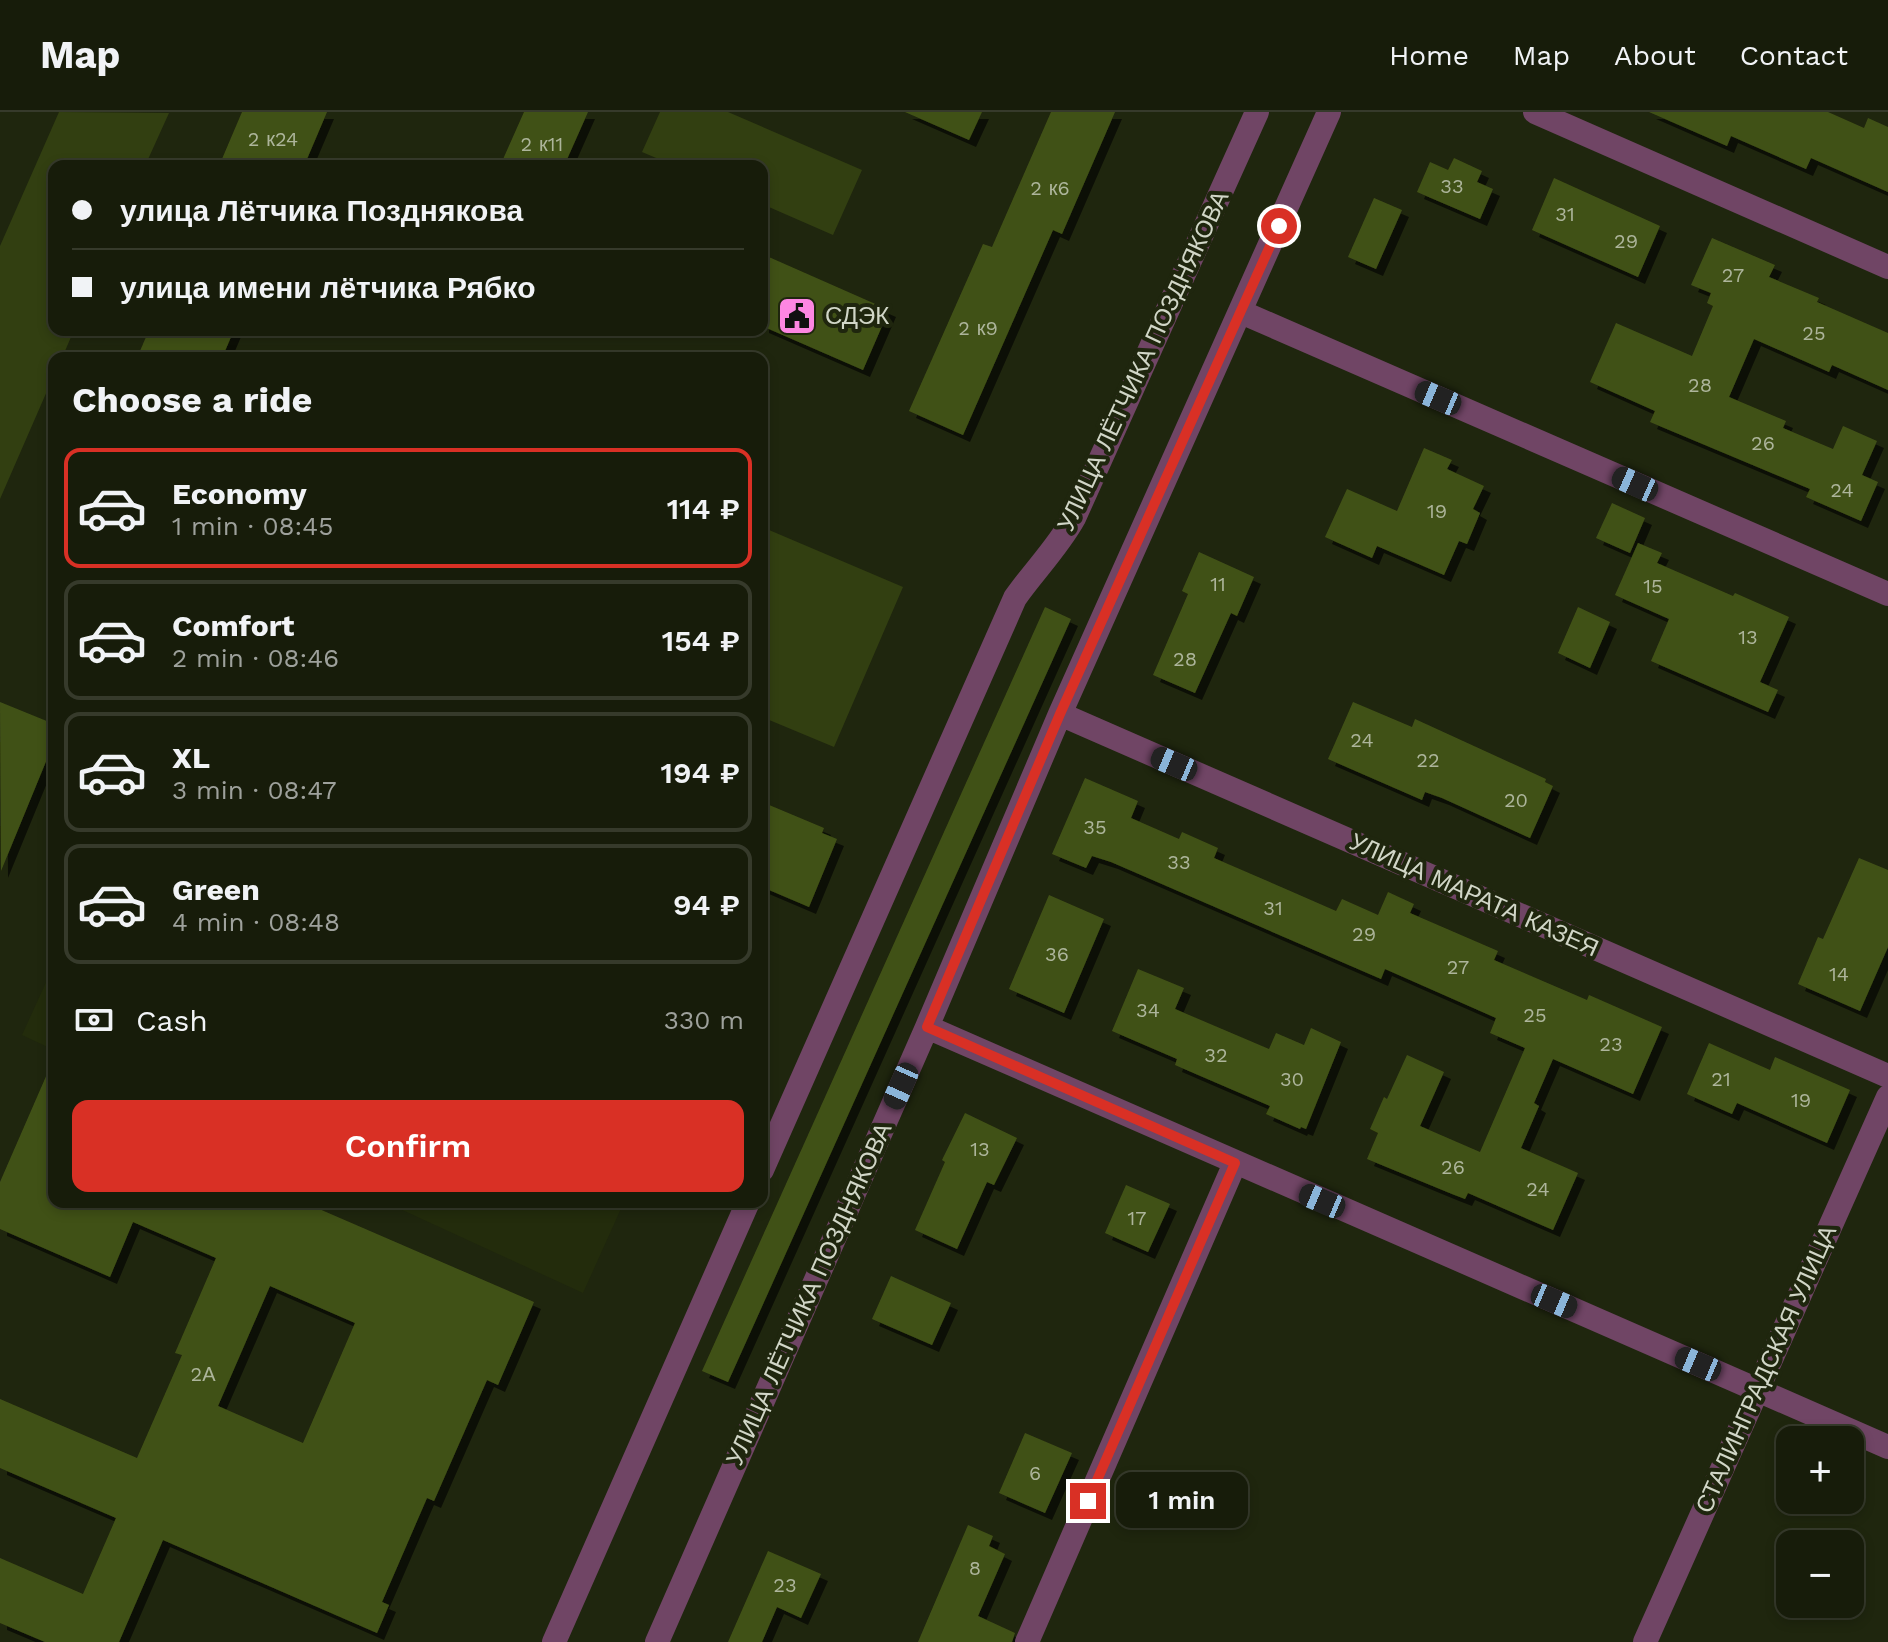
<!DOCTYPE html>
<html lang="en">
<head>
<meta charset="utf-8">
<style>
  body { margin:0; font-family:"Work Sans",sans-serif; background:#242918; color:#f1f3f6; height:100vh; display:flex; flex-direction:column; font-size:30px; white-space:nowrap }
  * { box-sizing:border-box; margin:0 }
  p { font-size:26px; color:#9ea19c }
  .icon { flex:none; width:44px; height:44px; fill:none; stroke:currentColor; stroke-width:2; stroke-linecap:round; stroke-linejoin:round }
  .map { position:relative; flex:1; overflow:hidden }
  .details { position:absolute; left:48px; top:240px; width:720px; height:856px; display:flex; flex-direction:column; background:#171c0a; border-radius:16px; box-shadow:0 4px 12px #0003,0 0 0 2px #363a2b }
  .details>* { flex:none }
  .hud { position:absolute; left:48px; top:48px; width:720px; height:176px; border-radius:16px; box-shadow:0 4px 12px #0003,0 0 0 2px #363a2b; display:grid; align-content:center; height:176px; padding:0 24px; background:#171c0a }
  .fabs { position:absolute; left:1776px; top:1314px; display:grid; gap:16px }
  .fabs a { display:grid; place-items:center; width:88px; height:88px; border-radius:16px; background:#171c0a; box-shadow:0 4px 12px #0003,0 0 0 2px #363a2b; font-size:40px }
  .end { position:absolute; width:36px; height:36px; margin:-18px; border:10px solid #d93025; background:#fff; box-shadow:0 0 0 4px #fff }
  .from { border-radius:50% }
  .bubble { position:absolute; height:56px; border-radius:16px; background:#171c0a; box-shadow:0 4px 12px #0003,0 0 0 2px #363a2b; font-size:26px; font-weight:600; line-height:56px; text-align:center }
  .car { position:absolute; width:24px; height:48px; margin:-24px -12px; border-radius:10px; box-shadow:0 0 6px 2px #0007; background:linear-gradient(#222 24%,#8ab4d8 0 40%,#222 0 76%,#8ab4d8 0 86%,#222 0) }
  .hud b { display:flex; align-items:center; gap:28px; height:76px; font-size:30px }
  .hud b+b { border-top:2px solid #363a2b }
  .hud i { width:20px; height:20px; background:#f1f3f6 }
  ul { padding:0; list-style:none }
  li { display:flex; align-items:center; gap:24px; height:120px; margin:0 16px 12px; padding:0 8px; border:4px solid #363a2b; border-radius:16px }
  li div { flex:1 }
  li b { display:block; font-size:30px }
  li em { font-style:normal; font-weight:600 }
  li.on { border-color:#d93025 }
  li>.icon { width:72px; height:72px; stroke-width:1.5 }
  h2 { padding:0 24px; font-size:36px; line-height:96px }
  .pay { display:flex; align-items:center; gap:20px; height:88px; padding:0 24px; font-size:30px }
  .pay p { margin-inline-start:auto }
  .primary-button { display:flex; gap:16px; margin-top:auto; padding:16px 24px }
  .primary-button a { flex:1; height:92px; border-radius:16px; background:#d93025; color:#fff; font-size:32px; font-weight:600; line-height:92px; text-align:center }
  header { display:flex; align-items:center; gap:48px; box-sizing:border-box; height:112px; padding:0 40px; background:#171c0a; border-bottom:2px solid #363a2b }
  header strong { font-size:38px }
  nav { display:flex; gap:44px; margin-inline-start:auto; font-size:28px }
  .map>svg:first-child { display:block }
  .built { fill:#232c0c }
  .green { fill:#323f11 }
  .building { fill:#415116; fill-rule:evenodd; filter:url(#shadow) }
  .lines { fill:none; stroke-linecap:round; stroke-linejoin:round }
  .street { stroke:#704565; stroke-width:24 }
  .route { stroke:#d93025; stroke-width:10 }
  .labels { text-anchor:middle; stroke-width:8; stroke-linejoin:round; paint-order:stroke }
  .number-label { font-size:20px; fill:#adb59b }
  .poi-label { font-size:24px; fill:#d1d6c7; stroke:#1f260e; text-anchor:start }
  .street-label { font-size:24px; fill:#d1d6c7; stroke:#1f260e }
</style>
</head>
<body>
<header>
<strong>Map</strong>
<nav><a>Home</a><a>Map</a><a>About</a><a>Contact</a></nav>
</header>
<div class="map">
<svg width="1888" height="1530" viewBox="0 0 1888 1530">
  <defs>
    <filter id="shadow"><feDropShadow dx="7" dy="7" stdDeviation="0" flood-color="#0009"/></filter>
  </defs>
  <rect width="100%" height="100%" fill="#1f260e"/>
  <path class="built" d="M54,853V938L22,923Z
    M385,1090H624L583,1181Z"/>
  <path class="green" d="M59,0L169,1L145,54H54V218H74L62,246H54V263L0,387V134Z
    M660,0H728L862,58L833,123L762,92V54H675L642,40Z
    M762,415L903,475L834,635L762,605Z"/>
  <path class="building" d="M242,0H327L304,54H219Z
    M524,0H588L564,54H500Z
    M905,0H982L969,28Z
    M1051,0H1115L1062,122L1053,118L963,323L909,299L983,132L992,135Z
    M1649,0H1828L1864,16L1868,6L1888,15V80L1811,46L1806,57L1731,24L1727,34Z
    M1454,46L1482,59L1477,70L1493,77L1480,107L1417,80L1430,50L1448,58Z
    M1554,66L1660,114L1638,165L1532,118Z
    M1374,86L1402,98L1376,157L1348,145Z
    M1712,126L1775,153L1769,165L1819,186L1817,190L1888,221V278L1832,253L1829,260L1754,227L1729,285L1786,309L1783,316L1833,337L1843,314L1877,329L1862,363L1878,370L1861,409L1806,385L1810,377L1650,310L1655,299L1590,270L1616,211L1692,244L1713,194L1707,191L1711,181L1691,173Z
    M762,142L889,198L863,258L762,214Z
    M149,218H234L222,246H137Z
    M1424,336L1452,348L1447,357L1484,374L1473,397L1480,401L1467,432L1459,429L1444,463L1377,434L1372,446L1325,425L1347,377L1397,399Z
    M1612,391L1645,406L1630,441L1596,426Z
    M1638,431L1662,441L1657,451L1733,484L1735,481L1789,505L1760,570L1778,578L1768,600L1651,549L1669,507L1615,483Z
    M1199,440L1254,465L1237,504L1231,501L1195,581L1153,563L1188,482L1182,479Z
    M1045,495L1071,507L728,1270L702,1259Z
    M1578,495L1610,510L1590,556L1558,541Z
    M0,590L54,612V630L1,759Z
    M1353,590L1412,615L1415,607L1546,667L1545,670L1553,674L1530,726L1442,686L1425,680L1422,688L1328,647Z
    M1085,666L1138,689L1131,706L1179,727L1182,720L1218,736L1214,746L1288,778L1336,799L1342,787L1378,803L1388,780L1414,792L1410,801L1498,839L1494,848L1587,888L1589,883L1662,915L1633,982L1553,947L1534,991L1539,994L1521,1036L1578,1061L1553,1118L1468,1081L1465,1087L1452,1082L1367,1047L1378,1021L1370,1017L1384,985L1387,987L1407,943L1444,960L1420,1014L1480,1040L1525,936L1490,921L1496,906L1385,857L1381,867L1111,750L1092,744L1086,756L1052,742Z
    M762,690L824,716L822,721L837,727L809,795L762,775Z
    M1859,746L1888,758V835L1860,899L1798,872L1818,825L1823,827Z
    M1049,783L1104,807L1064,901L1009,877Z
    M1138,857L1184,876L1175,897L1269,937L1276,921L1304,933L1311,916L1341,930L1306,1017L1301,1015L1300,1017L1266,1002L1270,994L1175,953L1177,947L1112,919Z
    M1709,931L1770,958L1775,945L1850,978L1827,1031L1737,991L1732,1002L1687,982Z
    M54,946V1090H303L534,1190L498,1273L487,1268L434,1389L427,1386L382,1490L389,1493L377,1521L163,1428L119,1530H45L0,1511V1446L83,1482L116,1406L0,1356V1287L137,1346L182,1243L175,1241L216,1146L133,1110L110,1165L0,1117V1070ZM270,1174L355,1211L303,1331L218,1294Z
    M965,1001L1017,1026L994,1073L987,1070L957,1137L915,1118L945,1050L942,1048Z
    M1126,1073L1170,1092L1148,1140L1105,1121Z
    M891,1164L951,1191L932,1233L872,1207Z
    M1025,1321L1072,1341L1045,1401L999,1381Z
    M968,1413L993,1424L989,1434L1005,1442L978,1504L1015,1521L1012,1530H918Z
    M768,1439L821,1462L801,1506L777,1495L762,1530H728Z"/>
  <g class="lines">
    <path class="street" d="M1535,0L1888,155
      M1241,200L1888,482
      M1060,602L1888,964
      M927,915L1888,1335
      M762,1058L1015,486C1034,459 1058,435 1074,406L1257,0
      M554,1530L748,1090
      M657,1530L927,915L1060,602L1329,0
      M1027,1530L1235,1051
      M1645,1530L1888,985"/>
  </g>
  <g class="lines">
    <path class="route" d="M1088,1389L1235,1051L927,915L1060,602L1279,114"/>
  </g>
  <defs>
    <g id="civic-square" transform="scale(2)"><rect x="-9" y="-9" width="18" height="18" rx="4" fill="#fd86e2" stroke="#1f260e"/><path d="M-.6-6.5H3V-4.5H.6V-3L4-1V1h2V6H-6V1h2V-1L-.6-3ZM-1.2 2.5V6h2.4V2.5Z" fill="#111"/></g>
  </defs>
  <g fill-rule="evenodd">
    <use href="#civic-square" x="797" y="204"/>
  </g>
  <g class="labels">
    <g class="number-label">
      <text x="273" y="34">2 к24</text>
      <text x="542" y="39">2 к11</text>
      <text x="1452" y="81">33</text>
      <text x="1050" y="83">2 к6</text>
      <text x="1565" y="109">31</text>
      <text x="1626" y="136">29</text>
      <text x="1733" y="170">27</text>
      <text x="978" y="223">2 к9</text>
      <text x="1814" y="228">25</text>
      <text x="1700" y="280">28</text>
      <text x="1763" y="338">26</text>
      <text x="1842" y="385">24</text>
      <text x="1437" y="406">19</text>
      <text x="1218" y="479">11</text>
      <text x="1653" y="481">15</text>
      <text x="1748" y="532">13</text>
      <text x="1185" y="554">28</text>
      <text x="1362" y="635">24</text>
      <text x="1428" y="655">22</text>
      <text x="1516" y="695">20</text>
      <text x="1095" y="722">35</text>
      <text x="1179" y="757">33</text>
      <text x="1273" y="803">31</text>
      <text x="1364" y="829">29</text>
      <text x="1057" y="849">36</text>
      <text x="1458" y="862">27</text>
      <text x="1839" y="869">14</text>
      <text x="1148" y="905">34</text>
      <text x="1535" y="910">25</text>
      <text x="1611" y="939">23</text>
      <text x="1216" y="950">32</text>
      <text x="1292" y="974">30</text>
      <text x="1721" y="974">21</text>
      <text x="1801" y="995">19</text>
      <text x="980" y="1044">13</text>
      <text x="1453" y="1062">26</text>
      <text x="1538" y="1084">24</text>
      <text x="1137" y="1113">17</text>
      <text x="203" y="1269">2А</text>
      <text x="1035" y="1368">6</text>
      <text x="975" y="1463">8</text>
      <text x="785" y="1480">23</text>
    </g>
    <g class="poi-label">
      <text x="825" y="212">СДЭК</text>
    </g>
    <g class="street-label">
      <text transform="translate(1143 249) rotate(-65)" y="8">УЛИЦА ЛЁТЧИКА ПОЗДНЯКОВА</text>
      <text transform="translate(1474 783) rotate(24)" y="8">УЛИЦА МАРАТА КАЗЕЯ</text>
      <text transform="translate(809 1182) rotate(-66)" y="8">УЛИЦА ЛЁТЧИКА ПОЗДНЯКОВА</text>
      <text transform="translate(1766 1257) rotate(-66)" y="8">СТАЛИНГРАДСКАЯ УЛИЦА</text>
    </g>
  </g>
</svg>
<div class="fabs">
<a>+</a>
<a>−</a>
</div>
<i class="end from" style="left:1279px;top:114px"></i>
<i class="end" style="left:1088px;top:1389px"></i>
<div class="bubble" style="left:1116px;top:1360px;width:132px">1 min</div>
<i class="car" style="left:1438px;top:286px;rotate:293deg"></i>
<i class="car" style="left:1635px;top:372px;rotate:294deg"></i>
<i class="car" style="left:1174px;top:652px;rotate:293deg"></i>
<i class="car" style="left:901px;top:974px;rotate:204deg"></i>
<i class="car" style="left:1322px;top:1089px;rotate:293deg"></i>
<i class="car" style="left:1554px;top:1189px;rotate:113deg"></i>
<i class="car" style="left:1698px;top:1252px;rotate:293deg"></i>
<div class="hud">
<b><i class="from"></i>улица Лётчика Позднякова</b>
<b><i></i>улица имени лётчика Рябко</b>
</div>
<section class="details">
<h2>Choose a ride</h2>
<ul>
<li class="on"><svg class="icon" aria-label="car" viewBox="0 0 24 24"><path d="M5 17H2v-5l4-1 3-4h7l3 4 3 1v5h-3M9 17h6M6 11h13"/><circle cx="7" cy="17" r="2"/><circle cx="17" cy="17" r="2"/></svg><div><b>Economy</b><p>1 min · 08:45</p></div><em>114 ₽</em></li>
<li><svg class="icon" aria-label="car" viewBox="0 0 24 24"><path d="M5 17H2v-5l4-1 3-4h7l3 4 3 1v5h-3M9 17h6M6 11h13"/><circle cx="7" cy="17" r="2"/><circle cx="17" cy="17" r="2"/></svg><div><b>Comfort</b><p>2 min · 08:46</p></div><em>154 ₽</em></li>
<li><svg class="icon" aria-label="car" viewBox="0 0 24 24"><path d="M5 17H2v-5l4-1 3-4h7l3 4 3 1v5h-3M9 17h6M6 11h13"/><circle cx="7" cy="17" r="2"/><circle cx="17" cy="17" r="2"/></svg><div><b>XL</b><p>3 min · 08:47</p></div><em>194 ₽</em></li>
<li><svg class="icon" aria-label="car" viewBox="0 0 24 24"><path d="M5 17H2v-5l4-1 3-4h7l3 4 3 1v5h-3M9 17h6M6 11h13"/><circle cx="7" cy="17" r="2"/><circle cx="17" cy="17" r="2"/></svg><div><b>Green</b><p>4 min · 08:48</p></div><em>94 ₽</em></li>
</ul>
<div class="pay"><svg class="icon" aria-label="cash" viewBox="0 0 24 24"><path d="M3 7h18v10H3z"/><circle cx="12" cy="12" r="2"/></svg>Cash<p>330 m</p></div>
<div class="primary-button"><a>Confirm</a></div>
</section>
</div>
</body>
</html>
